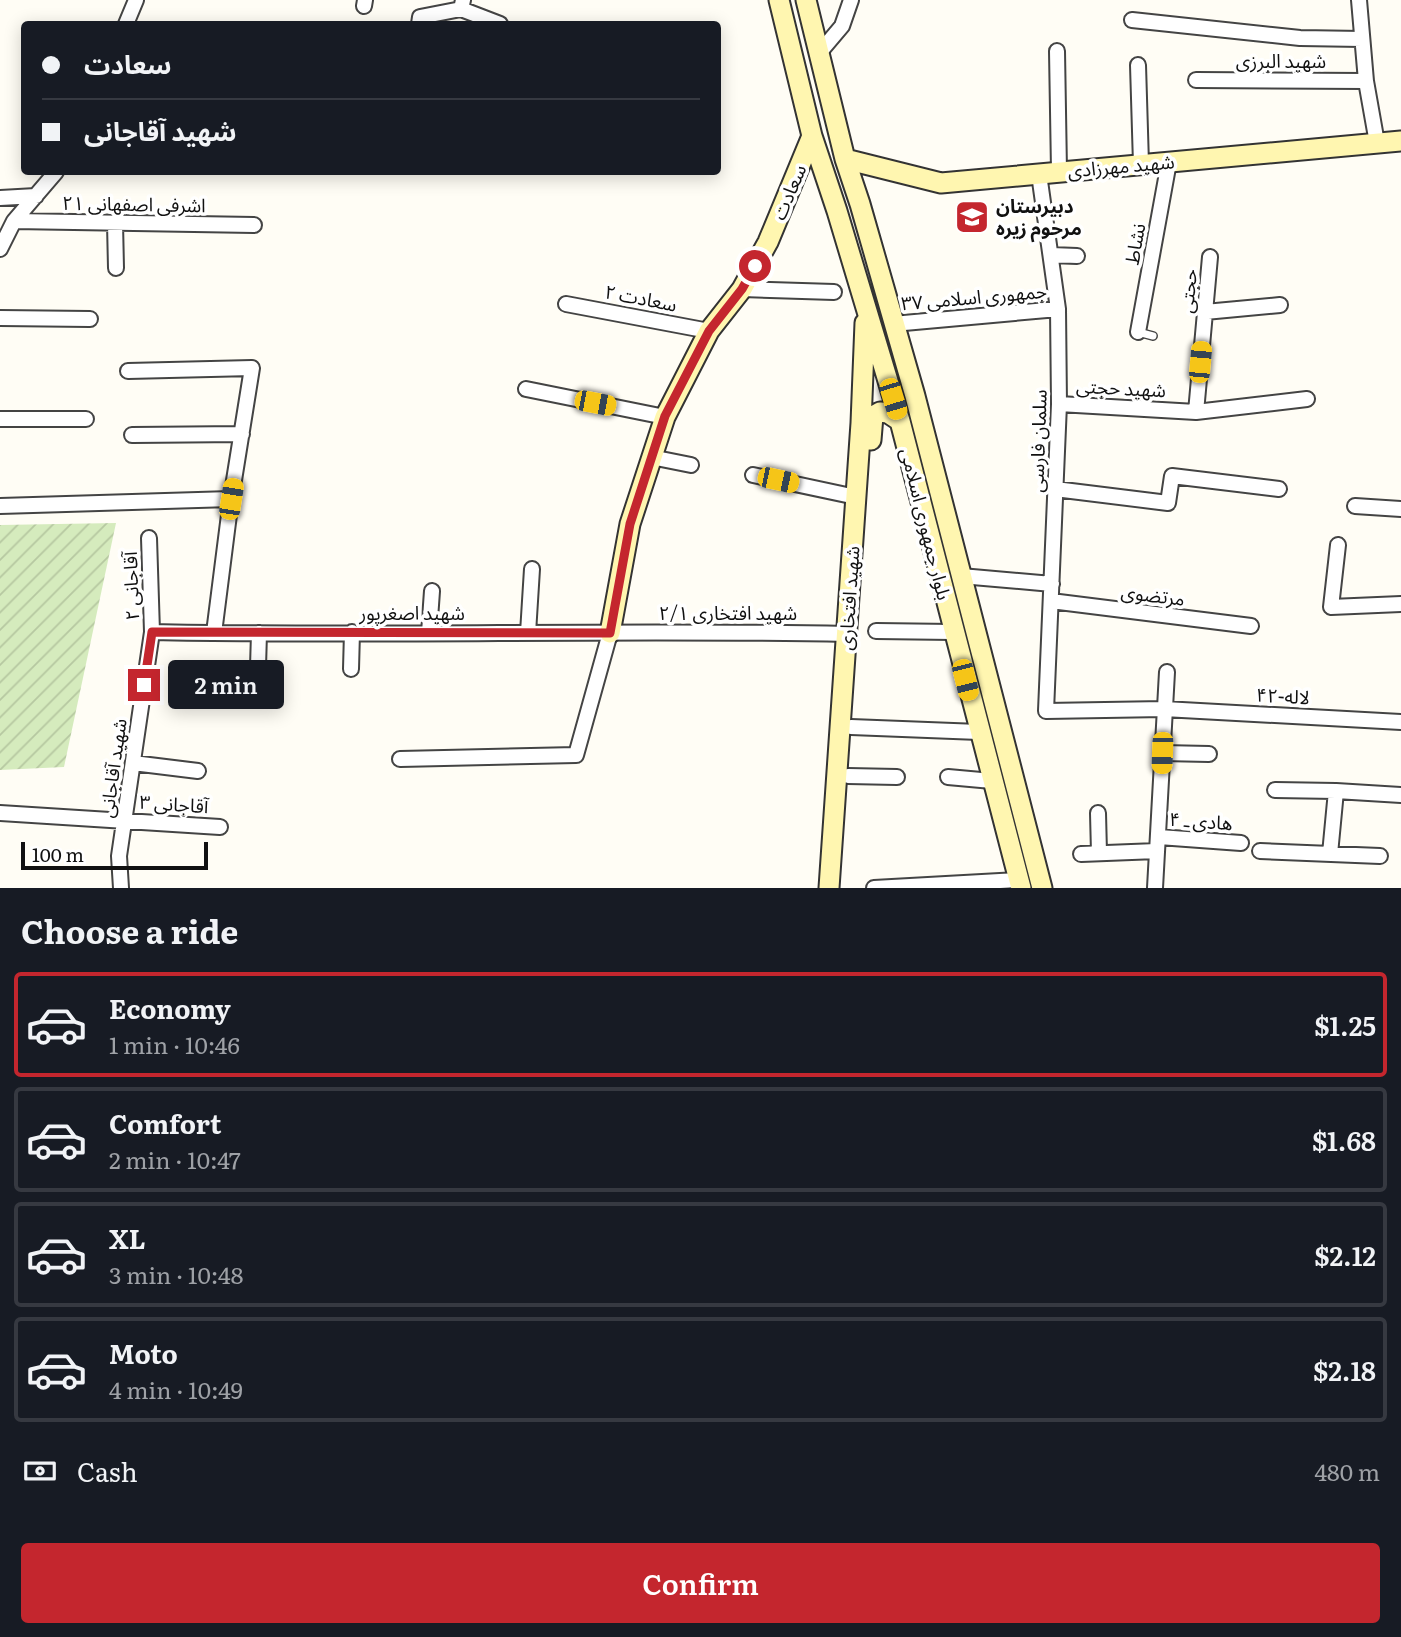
<!DOCTYPE html>
<html lang="en">
<head>
<meta charset="utf-8">
<style>
  body { margin:0; font-family:Literata,"Noto Sans Arabic",serif; background:#20242c; color:#f1f3f6; height:100vh; display:flex; flex-direction:column; font-size:26px; white-space:nowrap }
  * { box-sizing:border-box; margin:0 }
  p { font-size:23px; color:#9ea1a6 }
  .icon { flex:none; width:38px; height:38px; fill:none; stroke:currentColor; stroke-width:2; stroke-linecap:round; stroke-linejoin:round }
  .map { position:relative; height:888px; overflow:hidden }
  .drawer { display:flex; flex-direction:column; background:#171b24; flex:1 }
  .drawer>* { flex:none }
  .top-card { position:absolute; left:21px; top:21px; width:700px; height:154px; border-radius:7px; box-shadow:0 4px 18px #0003; display:grid; align-content:center; height:154px; padding:0 21px; background:#171b24 }
  .scale { position:absolute; left:21px; bottom:18px; width:187px; box-sizing:border-box; padding-left:7px; border:4px solid #111; border-top:0; font-size:19px; line-height:24px; white-space:nowrap; color:#111; -webkit-text-stroke:5px #fff; paint-order:stroke }
  .end { position:absolute; width:32px; height:32px; margin:-16px; border:9px solid #c4262e; background:#fff; box-shadow:0 0 0 4px #fff }
  .from { border-radius:50% }
  .bubble { position:absolute; height:49px; border-radius:7px; background:#171b24; box-shadow:0 4px 18px #0003; font-size:23px; font-weight:600; line-height:49px; text-align:center }
  .car { position:absolute; width:21px; height:42px; margin:-21px -10px; border-radius:9px; box-shadow:0 0 5px 2px #0007; background:linear-gradient(#f5c518 24%,#345 0 40%,#f5c518 0 76%,#345 0 86%,#f5c518 0) }
  .top-card b { display:flex; align-items:center; gap:24px; height:66px; font-size:26px }
  .top-card b+b { border-top:2px solid #363941 }
  .top-card i { width:18px; height:18px; background:#f1f3f6 }
  ul { padding:0; list-style:none }
  li { display:flex; align-items:center; gap:21px; height:105px; margin:0 14px 10px; padding:0 7px; border:4px solid #363941; border-radius:7px }
  li div { flex:1 }
  li b { display:block; font-size:26px }
  li em { font-style:normal; font-weight:600 }
  li.current { border-color:#c4262e }
  li>.icon { width:63px; height:63px; stroke-width:1.5 }
  h2 { padding:0 21px; font-size:32px; line-height:84px }
  .pay { display:flex; align-items:center; gap:18px; height:77px; padding:0 21px; font-size:26px }
  .pay p { margin-inline-start:auto }
  .action { display:flex; gap:14px; margin-top:auto; padding:14px 21px }
  .action a { flex:1; height:80px; border-radius:7px; background:#c4262e; color:#fff; font-size:28px; font-weight:600; line-height:80px; text-align:center }
  .map>svg:first-child { display:block }
  .garden { fill:url(#garden-furrows) }
  .lines { fill:none; stroke-linecap:round; stroke-linejoin:round }
  .lane-casing { stroke:#444; stroke-width:10 }
  .street-casing { stroke:#444; stroke-width:18 }
  .secondary-casing { stroke:#333; stroke-width:23 }
  .lane { stroke:#fff; stroke-width:7 }
  .street { stroke:#fff; stroke-width:14 }
  .secondary { stroke:#fff6b0; stroke-width:19 }
  .route { stroke:#c4262e; stroke-width:9 }
  .labels { text-anchor:middle; stroke-width:7; stroke-linejoin:round; paint-order:stroke }
  .street-label { font-size:19px; fill:#111; stroke:#fff }
  .poi-label { font-size:19px; font-weight:bold; fill:#111; stroke:#fff; text-anchor:start }
</style>
</head>
<body>
<div class="map">
<svg width="1401" height="888" viewBox="0 0 1401 888">
  <defs>
    <pattern id="garden-furrows" width="10" height="10" patternUnits="userSpaceOnUse" patternTransform="scale(1.75)"><rect width="10" height="10" fill="#d5ebbd"/><path d="M-1 1l2-2M0 10L10 0M9 11l2-2" fill="none" stroke="#b6c8a1"/></pattern>
  </defs>
  <rect width="100%" height="100%" fill="#fffdf5"/>
  <path class="garden" d="M116,523L64,767L0,770V525Z"/>
  <g class="lines">
    <g class="lane-casing">
      <path id="lane" d="M1138,332L1153,336"/>
    </g>
    <g class="street-casing">
      <path id="street" d="M463,0L461,9L500,24
        M1359,0L1366,81L1377,143
        M364,6L365,0
        M1132,20L1300,38L1362,39
        M126,24L136,0
        M419,24L420,17L461,9
        M1057,51L1059,171
        M820,52L842,26L851,0
        M1138,65L1141,164
        M1196,80L1366,81
        M1039,174L1058,309L1059,404L1046,711L1164,709L1401,722
        M0,198L36,196
        M14,221L254,225
        M115,223L116,268
        M0,249L14,221L56,172
        M1051,255L1077,256
        M742,289L834,292
        M566,304L709,331
        M1205,312L1280,305
        M0,318L90,319
        M893,324L1058,309
        M1138,332L1169,162
        M128,371L252,368L231,499L214,633
        M526,389L665,417
        M1059,404L1196,412L1307,399
        M1196,412L1210,257
        M0,419H86
        M132,435L242,434
        M651,457L691,465
        M753,475L856,497
        M1055,489L1168,503L1172,476L1279,489
        M0,506L231,499
        M1355,506L1401,509
        M149,538L152,632
        M1338,545L1331,607L1401,604
        M961,576L1052,584
        M1051,601L1251,626
        M876,631L953,632
        M429,633L432,591
        M528,633L532,569
        M258,667L259,633
        M351,669L352,632
        M851,727L979,732
        M1162,753L1209,754
        M400,759L576,755L610,633
        M133,763L198,771
        M848,776L897,777
        M948,777L992,781
        M1275,790L1336,791
        M0,813L220,827
        M1098,813L1099,853
        M1159,837L1241,843
        M1260,851L1380,856
        M1081,854L1157,851
        M1330,854L1336,791L1401,795
        M121,888L119,856L152,632C383,637 615,629 846,634
        M874,888L1018,880
        M1155,888L1167,672"/>
    </g>
    <g class="secondary-casing">
      <path id="secondary" d="M779,0L812,136L837,211L900,421L1021,888
        M806,0L845,159L860,204L915,396L1042,888
        M845,159L941,183L1401,141
        M871,440L873,416L880,412L888,413L900,421
        M610,633L630,524L665,417L709,331L742,289L768,242L812,136
        M829,888L861,423L865,323"/>
    </g>
    <use href="#lane" class="lane"/>
    <use href="#street" class="street"/>
    <use href="#secondary" class="secondary"/>
  </g>
  <g class="lines">
    <path class="route" d="M144,685L152,632L610,633L630,524L665,416L709,331L742,289L755,266"/>
  </g>
  <defs>
    <g id="school-square" transform="scale(1.75)"><rect x="-9" y="-9" width="18" height="18" rx="4" fill="#c4262e" stroke="#fff"/><path d="M0-5L7-2L0 1L-7-2ZM-4 1L0 2.5L4 1V4Q0 6-4 4Z" fill="#fff"/></g>
  </defs>
  <g fill-rule="evenodd">
    <use href="#school-square" x="972" y="217"/>
  </g>
  <g class="labels">
    <g class="street-label">
      <text x="1281" y="68">شهید البرزی</text>
      <text transform="translate(1121 166) rotate(-5)" y="7">شهید مهرزادی</text>
      <text transform="translate(789 192) rotate(-67)" y="7">سعادت</text>
      <text transform="translate(134 204) rotate(1)" y="7">اشرفی اصفهانی ۲۱</text>
      <text transform="translate(1135 244) rotate(-80)" y="7">نشاط</text>
      <text transform="translate(1188 291) rotate(-85)" y="7">حجتی</text>
      <text transform="translate(974 297) rotate(-5)" y="7">جمهوری اسلامی ۳۷</text>
      <text transform="translate(641 298) rotate(11)" y="7">سعادت ۲</text>
      <text transform="translate(1121 388) rotate(3)" y="7">شهید حجتی</text>
      <text transform="translate(1038 441) rotate(-88)" y="7">سلمان فارسی</text>
      <text transform="translate(926 524) rotate(76)" y="7">بلوار جمهوری اسلامی</text>
      <text transform="translate(131 586) rotate(-92)" y="7">آقاجانی ۲</text>
      <text transform="translate(1153 595) rotate(7)" y="7">مرتضوی</text>
      <text transform="translate(849 598) rotate(-86)" y="7">شهید افتخاری</text>
      <text x="412" y="620">شهید اصغرپور</text>
      <text x="728" y="620">شهید افتخاری ۲/۱</text>
      <text transform="translate(1283 696) rotate(3)" y="7">لاله-۴۲</text>
      <text transform="translate(113 768) rotate(-82)" y="7">شهید آقاجانی</text>
      <text transform="translate(174 804) rotate(4)" y="7">آقاجانی ۳</text>
      <text transform="translate(1201 821) rotate(4)" y="7">هادی ـ ۴</text>
    </g>
    <g class="poi-label">
      <text x="996" y="213">دبیرستان<tspan x="996" dy="22">مرحوم زیره</tspan></text>
    </g>
  </g>
</svg>
<div class="scale">100 m</div>
<i class="end from" style="left:755px;top:266px"></i>
<i class="end" style="left:144px;top:685px"></i>
<div class="bubble" style="left:168px;top:660px;width:116px">2 min</div>
<i class="car" style="left:1200px;top:362px;rotate:5deg"></i>
<i class="car" style="left:893px;top:399px;rotate:163deg"></i>
<i class="car" style="left:595px;top:403px;rotate:101deg"></i>
<i class="car" style="left:778px;top:480px;rotate:102deg"></i>
<i class="car" style="left:231px;top:499px;rotate:9deg"></i>
<i class="car" style="left:965px;top:680px;rotate:166deg"></i>
<i class="car" style="left:1162px;top:753px;rotate:182deg"></i>
<div class="top-card">
<b><i class="from"></i>سعادت</b>
<b><i></i>شهید آقاجانی</b>
</div>
</div>
<section class="drawer">
<h2>Choose a ride</h2>
<ul>
<li class="current"><svg class="icon" aria-label="car" viewBox="0 0 24 24"><path d="M5 17H2v-5l4-1 3-4h7l3 4 3 1v5h-3M9 17h6M6 11h13"/><circle cx="7" cy="17" r="2"/><circle cx="17" cy="17" r="2"/></svg><div><b>Economy</b><p>1 min · 10:46</p></div><em>$1.25</em></li>
<li><svg class="icon" aria-label="car" viewBox="0 0 24 24"><path d="M5 17H2v-5l4-1 3-4h7l3 4 3 1v5h-3M9 17h6M6 11h13"/><circle cx="7" cy="17" r="2"/><circle cx="17" cy="17" r="2"/></svg><div><b>Comfort</b><p>2 min · 10:47</p></div><em>$1.68</em></li>
<li><svg class="icon" aria-label="car" viewBox="0 0 24 24"><path d="M5 17H2v-5l4-1 3-4h7l3 4 3 1v5h-3M9 17h6M6 11h13"/><circle cx="7" cy="17" r="2"/><circle cx="17" cy="17" r="2"/></svg><div><b>XL</b><p>3 min · 10:48</p></div><em>$2.12</em></li>
<li><svg class="icon" aria-label="car" viewBox="0 0 24 24"><path d="M5 17H2v-5l4-1 3-4h7l3 4 3 1v5h-3M9 17h6M6 11h13"/><circle cx="7" cy="17" r="2"/><circle cx="17" cy="17" r="2"/></svg><div><b>Moto</b><p>4 min · 10:49</p></div><em>$2.18</em></li>
</ul>
<div class="pay"><svg class="icon" aria-label="cash" viewBox="0 0 24 24"><path d="M3 7h18v10H3z"/><circle cx="12" cy="12" r="2"/></svg>Cash<p>480 m</p></div>
<div class="action"><a>Confirm</a></div>
</section>
</body>
</html>
